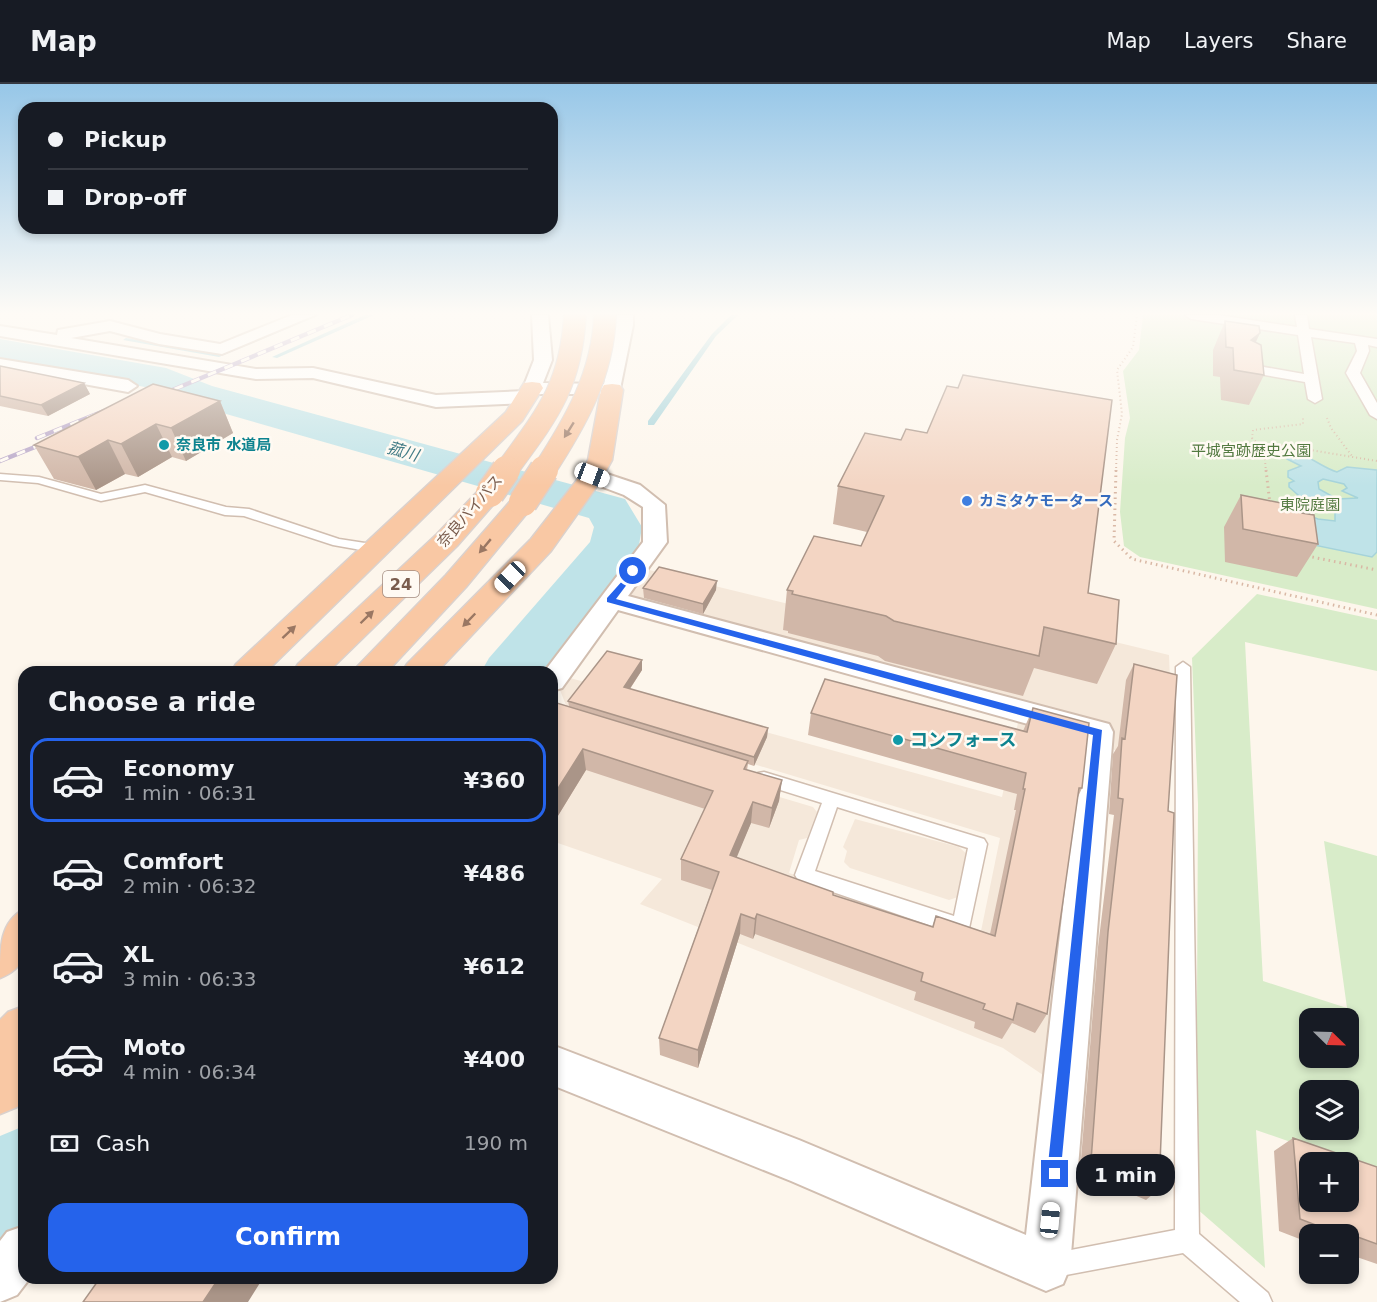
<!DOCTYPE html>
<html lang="en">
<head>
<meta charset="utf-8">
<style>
  body { margin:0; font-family:"DejaVu Sans","Noto Sans JP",sans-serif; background:#242831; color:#f1f3f6; height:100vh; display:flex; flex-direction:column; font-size:22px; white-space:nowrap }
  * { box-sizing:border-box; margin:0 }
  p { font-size:20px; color:#9ea1a6 }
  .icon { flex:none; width:33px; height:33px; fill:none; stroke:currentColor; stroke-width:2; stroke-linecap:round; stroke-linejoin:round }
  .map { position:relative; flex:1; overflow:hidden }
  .side { position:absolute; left:18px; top:582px; width:540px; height:618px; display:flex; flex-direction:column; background:#171b24; border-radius:18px; box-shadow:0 3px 9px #0003 }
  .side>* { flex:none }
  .banner { position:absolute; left:18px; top:18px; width:540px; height:132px; border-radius:18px; box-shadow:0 3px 9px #0003; display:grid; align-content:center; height:132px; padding:0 30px; background:#171b24 }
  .needle { width:39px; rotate:113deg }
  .fabs { position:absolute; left:1299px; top:924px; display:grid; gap:12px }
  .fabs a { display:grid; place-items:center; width:60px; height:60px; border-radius:12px; background:#171b24; box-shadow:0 3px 9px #0003; font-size:30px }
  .end { position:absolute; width:27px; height:27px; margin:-14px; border:8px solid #2563eb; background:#fff; box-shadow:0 0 0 3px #fff }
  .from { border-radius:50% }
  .bubble { position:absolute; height:42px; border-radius:18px; background:#171b24; box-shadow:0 3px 9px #0003; font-size:20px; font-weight:700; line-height:42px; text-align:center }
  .car { position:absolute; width:18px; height:36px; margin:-18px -9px; border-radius:8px; box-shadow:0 0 4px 2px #0007; background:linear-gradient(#fff 24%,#345 0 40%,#fff 0 76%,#345 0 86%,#fff 0) }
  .banner b { display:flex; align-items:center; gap:21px; height:57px; font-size:22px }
  .banner b+b { border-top:2px solid #363941 }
  .banner i { width:15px; height:15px; background:#f1f3f6 }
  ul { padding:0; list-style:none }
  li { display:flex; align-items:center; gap:18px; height:84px; margin:0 12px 9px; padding:0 18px; border:3px solid transparent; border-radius:18px }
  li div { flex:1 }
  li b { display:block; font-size:22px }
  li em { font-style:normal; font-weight:700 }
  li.on { border-color:#2563eb }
  li>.icon { width:54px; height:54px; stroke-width:1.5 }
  h2 { padding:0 30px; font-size:27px; line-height:72px }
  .pay { display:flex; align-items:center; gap:15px; height:66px; padding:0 30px; font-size:22px }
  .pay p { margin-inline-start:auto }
  .cta { display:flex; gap:12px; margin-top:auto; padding:12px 30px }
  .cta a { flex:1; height:69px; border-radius:18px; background:#2563eb; color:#fff; font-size:24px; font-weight:700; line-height:69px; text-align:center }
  header { display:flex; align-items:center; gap:36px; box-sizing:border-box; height:84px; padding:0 30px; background:#171b24; border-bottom:2px solid #363941 }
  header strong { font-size:28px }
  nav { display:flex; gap:33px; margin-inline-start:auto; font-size:21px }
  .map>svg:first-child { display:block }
  .residential { fill:#f5e8da }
  .green { fill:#d8ecc9; fill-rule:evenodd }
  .water { fill:#bfe3e8; stroke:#a5d3da; stroke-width:1.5; fill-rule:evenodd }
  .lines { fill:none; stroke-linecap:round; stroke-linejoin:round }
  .stream { fill:#a5d3da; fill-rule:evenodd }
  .river { fill:#bfe3e8; fill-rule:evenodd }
  .service-casing { stroke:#d1beb0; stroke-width:3 }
  .pedestrian-casing { stroke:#d1beb0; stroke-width:3 }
  .minor-casing { stroke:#d1beb0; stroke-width:4 }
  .trunk-casing { stroke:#dad1cd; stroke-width:3 }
  .path-far1 { stroke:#d9b8a5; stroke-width:2; stroke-dasharray:1 3; stroke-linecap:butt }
  .path { stroke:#d9b8a5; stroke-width:3; stroke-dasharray:1.5 4; stroke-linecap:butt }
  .service { fill:#fff; fill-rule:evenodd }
  .pedestrian { fill:#fff; fill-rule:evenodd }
  .minor { fill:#fff; fill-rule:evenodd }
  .trunk { fill:#f9c8a4; fill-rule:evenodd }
  .rail-casing { stroke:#b9a8c9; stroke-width:4.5 }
  .rail { stroke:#fffaf3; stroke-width:3; stroke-dasharray:9; stroke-linecap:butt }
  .trunk-bridge-far1-casing { stroke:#dad1cd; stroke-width:24; stroke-linecap:butt }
  .trunk-bridge-casing { stroke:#dad1cd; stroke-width:31; stroke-linecap:butt }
  .trunk-bridge-far1 { stroke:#f9c8a4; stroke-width:22 }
  .trunk-bridge { stroke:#f9c8a4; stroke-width:28 }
  .wall { fill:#d1b7a8 }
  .shaded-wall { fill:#aa9588 }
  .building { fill:#f3d5c3; stroke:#aa9588; stroke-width:1.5; fill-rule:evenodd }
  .oneway { fill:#9a7763 }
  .route { fill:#2563eb }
  .culture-dot { fill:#0f9aa8; stroke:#fffaf3; stroke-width:2 }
  .shop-dot { fill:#3f7fe0; stroke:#fffaf3; stroke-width:2 }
  .labels { text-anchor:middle; stroke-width:5; stroke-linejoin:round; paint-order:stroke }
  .far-culture-label { font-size:15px; font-weight:bold; fill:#0d838f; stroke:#fffaf3; text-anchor:start }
  .far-park-label { font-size:15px; fill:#537a41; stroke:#fffaf3 }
  .far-shop-label { font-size:15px; font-weight:bold; fill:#366cbe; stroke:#fffaf3; text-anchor:start }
  .far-street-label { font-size:15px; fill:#7a5c4d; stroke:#fffaf3 }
  .far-water-label { font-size:16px; font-style:italic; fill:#437c86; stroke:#fffaf3 }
  .shield { fill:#fffaf3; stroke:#a28b7f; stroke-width:1.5 }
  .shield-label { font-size:16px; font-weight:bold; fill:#7a5c4d }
  .culture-label { font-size:18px; font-weight:bold; fill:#0d838f; stroke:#fffaf3; text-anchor:start }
</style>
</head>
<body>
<header>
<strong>Map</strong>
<nav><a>Map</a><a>Layers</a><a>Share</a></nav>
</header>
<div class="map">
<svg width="1377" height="1218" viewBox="0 0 1377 1218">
  <rect width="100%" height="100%" fill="#fdf6ec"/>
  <path class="residential" d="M645,485L1040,581L1107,556L1169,571L1173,676L1162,678L1114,666L1107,658L630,516L628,507Z
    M570,594L1002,713L1019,634L1080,663L1043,991L1003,964L640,820L662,795L552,757V645L813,723L817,728L807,754L799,756L789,789L980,852L1000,754L567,624L560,606Z
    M855,735L959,763L970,773L961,812L949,816L850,784L844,778L847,767L843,763Z"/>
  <path class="green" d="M1143,231H1377V525L1140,473L1124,462L1120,428L1125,354L1130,334L1123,287L1139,266Z
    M1257,510L1377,536V587L1245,558L1263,897L1347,924L1324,757L1377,772V1088L1256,1046L1265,1184L1196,1124L1198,720L1192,574ZM1310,934H1348V974H1310ZM1310,1006H1348V1046H1310Z"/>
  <path class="water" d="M1288,369C1311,370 1318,382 1337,388L1347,383L1377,386V468L1372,473L1304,459L1302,429L1318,435L1335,437V428L1315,419L1298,420L1292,416L1298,411L1289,403V399L1294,397L1288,393V387L1301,382L1287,375ZM1323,395L1344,400L1347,404L1342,407L1358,414L1337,415L1319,405L1318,398Z"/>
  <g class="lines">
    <path class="stream" d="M311,231H320L219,273L123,256L126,254L218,269Z
      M365,231H374L277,274L272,273Z
      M731,231H738L716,252L654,341H648V337L712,250Z"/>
    <path class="river" d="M0,255L166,284L212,302L625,415L642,443L639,461L542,588H481L489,574L590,458L594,443L589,434L184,318L156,305L0,277Z
      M24,1042V1155L0,1165V1052Z"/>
    <g class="service-casing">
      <path id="service" d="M0,390L39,393L101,410L145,401L226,423L249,425L339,455L378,461L384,465L378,469L333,461L244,432L225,431L145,408L101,417L38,399L0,396Z
        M1183,578L1190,583L1199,1150L1268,1209L1272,1218H1240L1183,1169L1050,1194L1041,1191L1038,1182L1041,1173L1050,1170L1175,1146L1176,583Z
        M764,688L984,755L987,760L968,849L961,852L798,796L795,791L822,719L758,699L756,694L758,689ZM837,723L968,764L954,832L815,787Z"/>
    </g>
    <g class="pedestrian-casing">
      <path id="pedestrian" d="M1185,231H1218L1297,243L1295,231H1307L1309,245L1377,255V263L1368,261L1369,267L1360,289L1377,319V335L1370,331L1346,289L1357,267L1355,259L1311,253L1322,315L1315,319L1308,315L1305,298L1247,288L1240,284L1247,280L1304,290L1298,251L1191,235Z"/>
    </g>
    <g class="minor-casing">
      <path id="minor" d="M292,231H315L222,270L159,260L110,247L71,254L256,285L313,284L436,311L525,307L523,304L534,276L532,231H548L552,276L543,299L604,300L617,231H633V241L619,310H533L535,313L533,317L526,319L436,323L313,294L256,295L0,252V242L57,251L58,246L110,237L160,250L220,260Z
        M0,275L128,296L137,302L128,308L0,285Z
        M592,385L640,401L665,421L667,458L628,512L1109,640L1113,648L1070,1183L1063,1200L1046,1207L791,1097L552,1001V961L799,1056L1026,1151L1082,655L618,526L562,604L552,607V588H544L643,458V423L624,411L584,396L581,391L584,386Z
        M24,1142V1194H30L17,1211L0,1218V1157L7,1148Z"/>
    </g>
    <g class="trunk-casing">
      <path id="trunk" d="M532,298L540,299L543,304L522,337L266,588H231L236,580L506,328L524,299Z
        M612,300L620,301L623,306L612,376L600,398L551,467L437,588H402L407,580L531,455L577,396L588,376L601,306L604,301Z
        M490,401L499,404L503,409L499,414L457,462L328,588H293L298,580L437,450L481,404Z
        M523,410L532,413L536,418L532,423L466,503L387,588H352L446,491L514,413Z
        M24,825C24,856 34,881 0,894C0,862 0,838 24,825Z
        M24,922V1016L17,1023L0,1030V936L8,928Z"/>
    </g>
    <path class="path-far1" d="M1327,334L1331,344L1352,372
      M1264,366L1252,354L1253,346L1303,340V332
      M1116,388L1117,356L1122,330L1117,286L1133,263L1137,231
      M1266,388L1264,366L1280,361L1377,377"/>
    <path class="path" d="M1116,386L1114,457L1132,475L1377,531
      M1266,386L1270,420
      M1307,472L1377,486"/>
    <use href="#service" class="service"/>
    <use href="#pedestrian" class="pedestrian"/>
    <use href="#minor" class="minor"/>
    <use href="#trunk" class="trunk"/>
    <g class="rail-casing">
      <path id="rail" d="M158,312L352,231
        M37,354L109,325
        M0,377L50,357"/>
    </g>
    <use href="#rail" class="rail"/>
    <g class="trunk-bridge-far1-casing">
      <path id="trunk-bridge-far1" d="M505,388C546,332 571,303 575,231
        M543,388C575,339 603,291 605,231"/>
    </g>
    <g class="trunk-bridge-casing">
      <path id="trunk-bridge" d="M490,409L506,386
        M523,418L544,386"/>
    </g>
    <use href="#trunk-bridge-far1" class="trunk-bridge-far1"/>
    <use href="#trunk-bridge" class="trunk-bridge"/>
  </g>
  <path class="wall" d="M1225,237L1260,249L1256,258L1264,291L1249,321L1221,316L1220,293L1213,292V266Z
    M0,282L84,299L90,310L48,332L0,322Z
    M220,317L233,349L186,377L172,373L138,393L125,390L96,406L54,395L34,361Z
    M865,349L1088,509L1116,560L1097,600L1034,584L1023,612L885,577L878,572L788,549V547L783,546L787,506L861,462L867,448L833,440L838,402Z
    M1241,411L1302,429L1318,460L1297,493L1225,478L1224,443Z
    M643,504L716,506L703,530L644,514Z
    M642,576V586L630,605L768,644L767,653L754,682L748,680L747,686L782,696L779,717L769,744L751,739L736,773L833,811L932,843L936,832L990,850L1016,726H1014L1017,710L808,651L811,629L1023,647L1033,624L1082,704L1078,713L1047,930L1035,949L1012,939L1002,955L974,944L975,938L914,916L916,908L755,850L753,855L740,850L698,984L660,971L659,954L712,806L681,796V775L705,725L586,686L556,735L552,734V625L569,622L568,617Z
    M1134,580L1168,727L1159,1105L1146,1116L1080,1088L1098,863L1114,731L1109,730L1113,670L1118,662L1126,596Z
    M1293,1054L1377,1083V1180L1348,1170V1150H1310V1159L1279,1147L1274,1067Z"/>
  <path class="shaded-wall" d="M1260,249L1246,278L1251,256Z
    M84,299L90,310L48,332L41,321Z
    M220,317L233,349L186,377L171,344Z
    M156,340L172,373L138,393L121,360Z
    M108,356L125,390L96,406L78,373Z
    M717,497L716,506L703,530V520Z
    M642,576V586L625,612L624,603Z
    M768,644L767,653L754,682V673Z
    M583,665L586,686L556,735L552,714Z
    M782,696L779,717L769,744L772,724Z
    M753,718L751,739L729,792L730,771Z
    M741,830L740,850L698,984V966Z
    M757,830L755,850L753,855L755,835Z
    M219,1194H263L248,1218H203Z"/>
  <path class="building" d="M1225,237L1259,242L1260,249L1251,256L1261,261L1264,291L1234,286L1233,264L1226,263Z
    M0,282L84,299L41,321L0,312Z
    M963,291L1112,316L1088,509L1119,516L1116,560L1044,543L1039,572L894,537L886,532L792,510L793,507L787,506L814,452L861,462L884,412L838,402L865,349L901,356L906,345L927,349L947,302L958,304Z
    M153,300L220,317L171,344L156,340L121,360L108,356L78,373L34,361Z
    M1241,411L1301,423L1302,429L1314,431L1318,460L1243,445Z
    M659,483L717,497L703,520L643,504Z
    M607,567L642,576L624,603L768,644L754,673L568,617Z
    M1134,580L1177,591L1168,727L1174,729L1159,1105L1091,1077L1108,848L1123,715L1118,714L1122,654L1125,655Z
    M825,595L1027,648L1033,624L1089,639L1082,704H1079L1047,930L1017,919L1013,936L983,925L985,920L921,897L923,889L757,830L755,835L741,830L698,966L659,954L719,788L681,775L713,707L583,665L552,714V625L557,619L748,677L744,685L782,696L772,724L753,718L730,771L833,808V811L933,843L936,832L995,852L1025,705H1023L1026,689L811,629Z
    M1293,1054L1377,1083V1160L1352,1151L1353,1156L1348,1154V1150H1339L1300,1135ZM1310,1078H1348V1118H1310Z
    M100,1194H219L203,1218H83Z"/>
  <defs><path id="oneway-solid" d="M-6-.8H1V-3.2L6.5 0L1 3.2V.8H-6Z" transform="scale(1.5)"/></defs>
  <g class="oneway">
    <use href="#oneway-solid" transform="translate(569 346) rotate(122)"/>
    <use href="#oneway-solid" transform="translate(485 462) rotate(130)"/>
    <use href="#oneway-solid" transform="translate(367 533) rotate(-44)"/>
    <use href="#oneway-solid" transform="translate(469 536) rotate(134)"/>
    <use href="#oneway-solid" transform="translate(289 548) rotate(-43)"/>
  </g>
  <linearGradient id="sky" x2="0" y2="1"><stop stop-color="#97c7e8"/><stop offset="0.57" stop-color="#fefbf6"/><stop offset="1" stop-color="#fefbf6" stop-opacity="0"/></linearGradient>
  <rect width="1377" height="402" fill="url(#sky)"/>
  <path class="route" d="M633,485L637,487L616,515L1102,646L1060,1095L1055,1097L1049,1095L1047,1090L1093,651L607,518V514Z"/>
  <g class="culture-dot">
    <circle cx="164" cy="361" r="6"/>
    <circle cx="898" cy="656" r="6"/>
  </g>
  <circle class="shop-dot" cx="967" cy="417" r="6"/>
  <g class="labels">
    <g class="far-culture-label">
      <text x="176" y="366">奈良市 水道局</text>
    </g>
    <g class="far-park-label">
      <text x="1251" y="372">平城宮跡歴史公園</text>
      <text x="1310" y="426">東院庭園</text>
    </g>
    <g class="far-shop-label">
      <text x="979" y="422">カミタケモータース</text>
    </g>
    <g class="far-street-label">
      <text transform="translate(470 427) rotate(-49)" y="5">奈良バイパス</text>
    </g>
    <g class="far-water-label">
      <text transform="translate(403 367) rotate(16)" y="6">菰川</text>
    </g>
    <rect class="shield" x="383" y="487" width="36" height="26" rx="4.5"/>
    <g class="shield-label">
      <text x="401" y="506">24</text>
    </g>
    <g class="culture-label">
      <text x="910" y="662">コンフォース</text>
    </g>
  </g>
</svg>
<div class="fabs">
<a><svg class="needle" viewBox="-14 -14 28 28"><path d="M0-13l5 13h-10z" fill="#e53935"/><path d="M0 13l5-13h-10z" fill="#9ea1a6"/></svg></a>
<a><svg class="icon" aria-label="layers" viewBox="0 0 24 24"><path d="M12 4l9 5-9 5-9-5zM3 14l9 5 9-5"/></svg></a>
<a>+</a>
<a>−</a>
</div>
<i class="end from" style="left:633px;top:487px"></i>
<i class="end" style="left:1055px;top:1090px"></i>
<div class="bubble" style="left:1076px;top:1070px;width:99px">1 min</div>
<i class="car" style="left:592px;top:391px;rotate:111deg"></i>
<i class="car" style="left:510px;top:493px;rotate:224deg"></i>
<i class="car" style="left:1050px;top:1136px;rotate:6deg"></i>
<div class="banner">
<b><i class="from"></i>Pickup</b>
<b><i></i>Drop-off</b>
</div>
<section class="side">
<h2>Choose a ride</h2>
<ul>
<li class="on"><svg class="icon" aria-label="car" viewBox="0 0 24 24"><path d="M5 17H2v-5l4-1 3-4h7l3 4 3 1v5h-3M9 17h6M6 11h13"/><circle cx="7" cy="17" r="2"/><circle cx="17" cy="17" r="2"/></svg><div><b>Economy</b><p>1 min · 06:31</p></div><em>¥360</em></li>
<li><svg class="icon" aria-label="car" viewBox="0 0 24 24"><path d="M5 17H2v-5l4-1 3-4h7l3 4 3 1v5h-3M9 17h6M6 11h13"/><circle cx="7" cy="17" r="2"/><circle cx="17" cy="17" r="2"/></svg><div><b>Comfort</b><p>2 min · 06:32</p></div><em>¥486</em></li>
<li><svg class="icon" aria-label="car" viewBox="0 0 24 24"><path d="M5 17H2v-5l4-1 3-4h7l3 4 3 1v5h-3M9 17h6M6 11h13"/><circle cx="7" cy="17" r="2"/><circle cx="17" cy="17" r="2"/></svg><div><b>XL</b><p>3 min · 06:33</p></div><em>¥612</em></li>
<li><svg class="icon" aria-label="car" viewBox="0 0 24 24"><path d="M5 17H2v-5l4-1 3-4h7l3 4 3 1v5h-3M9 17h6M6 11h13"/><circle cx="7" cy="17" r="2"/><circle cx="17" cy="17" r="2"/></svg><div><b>Moto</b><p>4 min · 06:34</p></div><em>¥400</em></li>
</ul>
<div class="pay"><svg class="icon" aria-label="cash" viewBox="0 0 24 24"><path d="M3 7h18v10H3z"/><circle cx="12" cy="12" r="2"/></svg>Cash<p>190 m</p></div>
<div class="cta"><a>Confirm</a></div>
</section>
</div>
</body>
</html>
